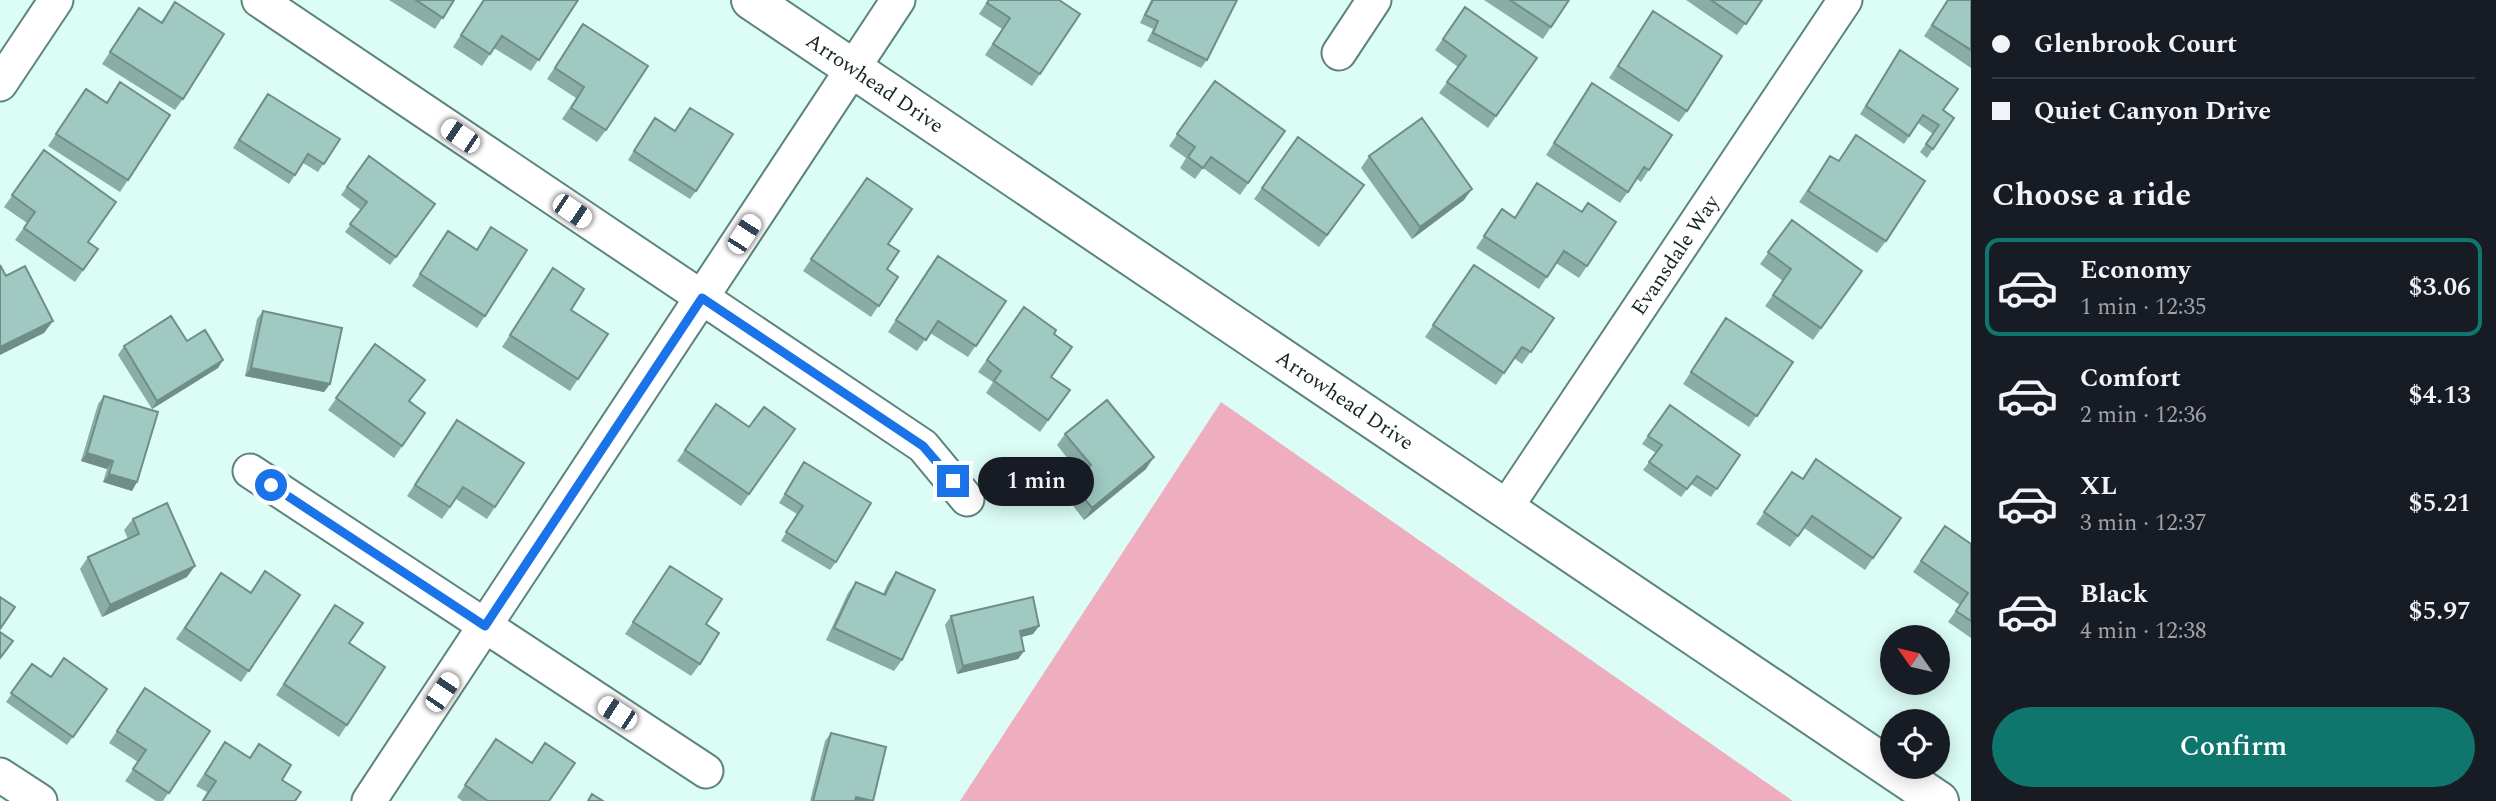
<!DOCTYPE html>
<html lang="en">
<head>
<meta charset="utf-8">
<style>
  body { margin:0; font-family:Spectral,serif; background:#242831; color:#f1f3f6; height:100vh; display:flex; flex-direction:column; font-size:26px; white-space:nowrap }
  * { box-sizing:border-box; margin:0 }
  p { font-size:23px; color:#9ea1a6 }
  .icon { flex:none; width:38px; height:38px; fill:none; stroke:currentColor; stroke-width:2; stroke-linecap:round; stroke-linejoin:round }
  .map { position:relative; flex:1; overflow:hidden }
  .details { display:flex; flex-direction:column; background:#171b24; width:525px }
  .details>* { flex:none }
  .hud { display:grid; align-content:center; height:154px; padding:0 21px; background:#171b24 }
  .needle { width:46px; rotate:304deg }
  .fabs { position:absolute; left:1880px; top:625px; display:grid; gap:14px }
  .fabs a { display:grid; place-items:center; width:70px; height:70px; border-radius:50%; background:#171b24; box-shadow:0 4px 18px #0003; font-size:35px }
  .end { position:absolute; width:32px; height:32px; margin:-16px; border:9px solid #1a73e8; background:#fff; box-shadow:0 0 0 4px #fff }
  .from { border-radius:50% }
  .bubble { position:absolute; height:49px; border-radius:24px; background:#171b24; box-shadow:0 4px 18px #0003; font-size:23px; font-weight:600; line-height:49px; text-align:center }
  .car { position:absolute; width:21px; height:42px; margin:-21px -10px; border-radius:9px; box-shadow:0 0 5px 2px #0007; background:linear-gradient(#fff 24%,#345 0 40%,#fff 0 76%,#345 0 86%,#fff 0) }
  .hud b { display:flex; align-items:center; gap:24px; height:66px; font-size:26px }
  .hud b+b { border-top:2px solid #363941 }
  .hud i { width:18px; height:18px; background:#f1f3f6 }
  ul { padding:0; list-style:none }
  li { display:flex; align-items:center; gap:21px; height:98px; margin:0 14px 10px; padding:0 7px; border:4px solid transparent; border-radius:14px }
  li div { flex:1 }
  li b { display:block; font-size:26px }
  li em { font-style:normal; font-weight:600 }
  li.selected { border-color:#0f766e }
  li>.icon { width:63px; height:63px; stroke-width:1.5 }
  h2 { padding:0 21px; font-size:32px; line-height:84px }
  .primary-button { display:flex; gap:14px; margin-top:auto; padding:14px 21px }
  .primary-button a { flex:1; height:80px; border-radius:42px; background:#0f766e; color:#fff; font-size:28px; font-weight:600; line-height:80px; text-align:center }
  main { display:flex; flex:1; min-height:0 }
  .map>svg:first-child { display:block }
  .green { fill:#efaebf }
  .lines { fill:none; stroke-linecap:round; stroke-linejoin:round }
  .minor-casing { stroke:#5c847c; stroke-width:37 }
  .secondary-casing { stroke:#5c847c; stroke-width:42 }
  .minor { stroke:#fff; stroke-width:33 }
  .secondary { stroke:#fff; stroke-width:38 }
  .wall { fill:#8aaea6 }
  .shaded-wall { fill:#708d87 }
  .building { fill:#a0cac1; stroke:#708d87; stroke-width:2 }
  .route { stroke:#1a73e8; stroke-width:9 }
  .labels { text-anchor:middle; stroke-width:6; stroke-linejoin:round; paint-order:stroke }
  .street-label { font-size:21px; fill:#162623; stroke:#fff }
</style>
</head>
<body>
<main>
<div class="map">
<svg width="1971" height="801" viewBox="0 0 1971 801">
  <rect width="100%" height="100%" fill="#dbfdf6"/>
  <path class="green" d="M1221,402L1793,801H960Z"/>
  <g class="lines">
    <g class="minor-casing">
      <path id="minor" d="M259,0L923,446L967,499
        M1339,53L1374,0
        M0,84L56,0
        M250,471L706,771
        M1505,509L1845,0
        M0,775L40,801
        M369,801L898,0"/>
    </g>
    <g class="secondary-casing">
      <path id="secondary" d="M751,0L1939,801"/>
    </g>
    <use href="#minor" class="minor"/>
    <use href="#secondary" class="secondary"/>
  </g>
  <path class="wall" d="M389,0H454L435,29Z
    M483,0H578L531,71L494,48L482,66L453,47Z
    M988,0H1059L1080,14L1032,86L985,55L1002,29L979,14Z
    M1151,0H1237L1207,60L1201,68L1147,41L1153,29L1140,23Z
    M1484,0H1569L1543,39Z
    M1686,0H1762L1737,35Z
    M1948,0H1971V68L1924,36Z
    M175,2L183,99L175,110L102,64L139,8L161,22Z
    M1465,7L1537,58L1488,128L1439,93L1458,67L1435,50Z
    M1645,23L1687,111L1679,122L1609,78Z
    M583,24L606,130L597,142L562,119L576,98L547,79Z
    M1900,50L1943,110L1954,118L1927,158L1920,152L1933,134L1918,123L1904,144L1860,114Z
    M1215,81L1285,131L1240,195L1203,168L1195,179L1180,168L1186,158L1169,146Z
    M120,82L128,180L120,192L48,146L86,89L107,102Z
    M1592,83L1672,135L1641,182L1637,179L1620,203L1546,155Z
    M262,102L340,139L318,172L303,163L289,184L233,148Z
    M649,126L696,191L690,199L628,160Z
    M1298,137L1364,185L1319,247L1254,199Z
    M44,150L88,242L98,249L75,282L15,240L27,223L4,207Z
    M369,156L435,204L390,265L345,232L361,210L341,195Z
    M1369,156L1464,200L1412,239L1361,168Z
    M1830,156L1839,161L1886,241L1877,253L1799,202Z
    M867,178L887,269L898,277L871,317L803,271Z
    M1537,183L1587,266L1579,278L1556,263L1539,289L1476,248L1502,209L1515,218Z
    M1792,220L1862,271L1813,340L1765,306L1783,281L1760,264Z
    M491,227L485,316L477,328L412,286L448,231L477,249Z
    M1474,265L1554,318L1522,364L1514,358L1496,385L1425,337Z
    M553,268L571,310L578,379L570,391L502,347Z
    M929,268L1006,301L968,357L930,333L917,351L888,332Z
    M1024,307L1054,334L1051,377L1070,390L1040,432L986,393L993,382L978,372Z
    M263,311L330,384L324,392L245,376L257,319Z
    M1726,318L1793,362L1749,427L1683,384Z
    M187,341L223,360L218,368L152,409L118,355L124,346Z
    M375,344L409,401L425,413L394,458L328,410Z
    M104,396L132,491L103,482L107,469L81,461L98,404Z
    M716,404L749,427L795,429L741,506L677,461Z
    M1670,405L1740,455L1711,497L1691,484L1681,497L1643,470L1656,453L1642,444Z
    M457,420L495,507L487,519L456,499L442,519L407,496Z
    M1065,434L1146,469L1084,520L1063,493L1071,482L1080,474L1057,445Z
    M804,462L836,562L830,570L781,541L797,514L779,503Z
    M1792,472L1803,479L1901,518L1865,570L1804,528L1790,547L1756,524Z
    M133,519L187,577L102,617L80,569L88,557L128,539L124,530Z
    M1945,526L1971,544V638L1948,622L1960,605L1913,572Z
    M670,566L706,624L700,664L691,676L625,634Z
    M896,572L902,660L894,671L826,640L848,593L856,582L883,594L888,583Z
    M221,573L251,592L300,595L241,682L176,639Z
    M951,616L1039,626L1033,634L1021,637L1024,651L1018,659L957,674L945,625Z
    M327,617L349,643L385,667L339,737L276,695Z
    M32,664L51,677L107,689L67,745L6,702Z
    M145,688L210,731L163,801H156L125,781L138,762L109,743Z
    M831,733L873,801H810L825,741Z
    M496,739L532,763L545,743L549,801H462L457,797Z
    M225,742L282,780L295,801H202L207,792L196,786Z"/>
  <path class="shaded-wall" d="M1472,189L1464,200L1412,239L1420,227Z
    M53,321L44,333L0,355V347Z
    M223,360L218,368L152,409L157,401Z
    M251,368L330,384L324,392L245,376Z
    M87,453L113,461L107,469L81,461Z
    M1154,457L1146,469L1084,520L1092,508Z
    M109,474L137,482L132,491L103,482Z
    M195,566L187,577L102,617L110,605Z
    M1039,626L1033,634L1014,639L1020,631Z
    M1024,651L1018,659L957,674L963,666Z
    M856,797L870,801H854Z"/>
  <path class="building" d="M416,0H454L443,18Z
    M484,0H578L539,60L502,36L490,54L461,35Z
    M989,0H1059L1080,14L1040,74L993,44L1010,18L987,3Z
    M1153,0H1237L1207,60L1153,33L1158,21L1145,15Z
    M1510,0H1569L1551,27Z
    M1711,0H1762L1746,24Z
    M1948,0H1971V50L1932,25Z
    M175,2L224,34L183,99L110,52L139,8L162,23Z
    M1465,7L1537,58L1496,116L1447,82L1466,56L1443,39Z
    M1653,11L1722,56L1687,111L1618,66Z
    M583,24L648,66L606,130L571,108L584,87L555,68Z
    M1900,50L1958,89L1943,110L1954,118L1933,149L1926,144L1939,125L1923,115L1909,136L1866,106Z
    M1215,81L1285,131L1248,183L1211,157L1203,168L1188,157L1195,147L1177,134Z
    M120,82L170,115L128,180L56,134L86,89L107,103Z
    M1592,83L1672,135L1649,170L1644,167L1628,192L1554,143Z
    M268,94L340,139L324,164L308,154L295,175L239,140Z
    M690,108L733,134L696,191L634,151L655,118L675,131Z
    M1422,118L1472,189L1420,227L1369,156Z
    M1856,135L1925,181L1886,241L1808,191L1830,156L1839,161Z
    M1298,137L1364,185L1327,235L1262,188Z
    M44,150L116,202L88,242L98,249L83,270L24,228L35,212L12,195Z
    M369,156L435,204L396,257L350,224L367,202L347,187Z
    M867,178L912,209L888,244L899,251L887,269L898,277L879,306L811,259Z
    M1537,183L1582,212L1588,203L1616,222L1587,266L1564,251L1547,277L1484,236L1502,209L1515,218Z
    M1792,220L1862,271L1821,328L1773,295L1791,269L1768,252Z
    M491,227L527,250L485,316L420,274L448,231L477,250Z
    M938,256L1006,301L976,346L938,321L926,340L896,320Z
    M0,265L6,276L25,266L53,321L0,347Z
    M1474,265L1554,318L1531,352L1522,347L1504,373L1433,325Z
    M553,268L584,289L571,310L608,334L578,379L510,335Z
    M1024,307L1056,330L1054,334L1072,347L1051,377L1070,390L1048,420L994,381L1001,371L987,360Z
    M263,311L342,328L330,384L251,368Z
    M171,316L187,341L205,330L223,360L157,401L124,346Z
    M1726,318L1793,362L1757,416L1691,372Z
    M375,344L425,380L409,401L425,413L402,446L336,398Z
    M104,396L158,412L137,482L109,474L113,461L87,453Z
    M1107,400L1154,457L1092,508L1071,482L1091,465L1065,434Z
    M716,404L749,427L764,407L795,429L749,494L685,450Z
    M1670,405L1740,455L1717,489L1697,476L1687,489L1649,462L1662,445L1648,436Z
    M457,420L524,463L495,507L463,487L450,507L415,485Z
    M1816,459L1901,518L1873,558L1812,516L1798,536L1764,512L1792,472L1803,479Z
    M804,462L871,503L836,562L786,532L803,506L785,494Z
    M167,503L195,566L110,605L88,557L139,534L133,519Z
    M1945,526L1971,544V621L1956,611L1968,593L1921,561Z
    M670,566L722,599L706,624L719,633L700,664L633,622Z
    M265,571L300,595L249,671L185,628L221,573L251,593Z
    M896,572L935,590L902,660L834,628L856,582L885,595Z
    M0,597L15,607L0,629Z
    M1033,597L1039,626L1020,631L1024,651L963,666L951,616Z
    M335,605L363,623L349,643L385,667L347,725L284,684Z
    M0,632L13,641L0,658Z
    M64,658L107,689L73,737L11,693L32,664L51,677Z
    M145,688L210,731L169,793L133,769L146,750L117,731Z
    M831,733L886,747L873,801L856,797L855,801H813Z
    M496,739L532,763L545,743L575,763L549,801H488L465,785Z
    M225,742L250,758L259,744L291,765L282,780L301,792L295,801H203L216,781L205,774Z
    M592,794L603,801H588Z"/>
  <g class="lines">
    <path class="route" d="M271,485L485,626L702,298L923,446L953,481"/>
  </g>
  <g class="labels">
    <g class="street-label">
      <text transform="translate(875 83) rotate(34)" y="7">Arrowhead Drive</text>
      <text transform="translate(1675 255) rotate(-56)" y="7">Evansdale Way</text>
      <text transform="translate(1345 400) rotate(34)" y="7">Arrowhead Drive</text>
    </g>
  </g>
</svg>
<div class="fabs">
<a><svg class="needle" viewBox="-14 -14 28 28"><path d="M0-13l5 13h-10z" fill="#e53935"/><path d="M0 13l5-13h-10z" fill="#9ea1a6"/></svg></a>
<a><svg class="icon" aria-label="locate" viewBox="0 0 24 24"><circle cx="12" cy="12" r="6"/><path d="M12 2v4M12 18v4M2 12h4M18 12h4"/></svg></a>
</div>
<i class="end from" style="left:271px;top:485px"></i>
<i class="end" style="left:953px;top:481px"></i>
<div class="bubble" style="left:978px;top:457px;width:116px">1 min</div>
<i class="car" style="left:460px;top:136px;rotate:304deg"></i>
<i class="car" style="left:572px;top:211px;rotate:124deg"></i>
<i class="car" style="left:744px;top:234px;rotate:33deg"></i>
<i class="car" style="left:442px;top:692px;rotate:34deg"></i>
<i class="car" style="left:617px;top:713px;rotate:303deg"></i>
</div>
<section class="details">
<div class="hud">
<b><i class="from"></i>Glenbrook Court</b>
<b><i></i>Quiet Canyon Drive</b>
</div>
<h2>Choose a ride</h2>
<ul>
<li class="selected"><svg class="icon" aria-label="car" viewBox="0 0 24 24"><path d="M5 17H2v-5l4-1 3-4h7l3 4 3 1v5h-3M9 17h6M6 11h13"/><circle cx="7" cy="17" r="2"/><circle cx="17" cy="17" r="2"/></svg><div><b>Economy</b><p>1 min · 12:35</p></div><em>$3.06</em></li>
<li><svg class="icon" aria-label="car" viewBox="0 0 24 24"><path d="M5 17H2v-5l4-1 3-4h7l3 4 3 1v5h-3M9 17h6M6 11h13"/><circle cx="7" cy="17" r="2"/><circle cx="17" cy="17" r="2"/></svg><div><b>Comfort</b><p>2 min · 12:36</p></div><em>$4.13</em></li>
<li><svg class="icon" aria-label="car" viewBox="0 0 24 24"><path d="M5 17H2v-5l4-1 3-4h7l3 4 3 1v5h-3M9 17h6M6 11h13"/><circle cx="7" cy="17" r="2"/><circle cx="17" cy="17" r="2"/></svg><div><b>XL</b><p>3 min · 12:37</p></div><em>$5.21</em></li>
<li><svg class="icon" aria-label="car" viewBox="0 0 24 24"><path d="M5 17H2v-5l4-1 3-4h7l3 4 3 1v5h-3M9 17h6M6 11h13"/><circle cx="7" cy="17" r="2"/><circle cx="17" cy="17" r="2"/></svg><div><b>Black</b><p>4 min · 12:38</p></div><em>$5.97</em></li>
</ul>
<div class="primary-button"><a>Confirm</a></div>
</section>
</main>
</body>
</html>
